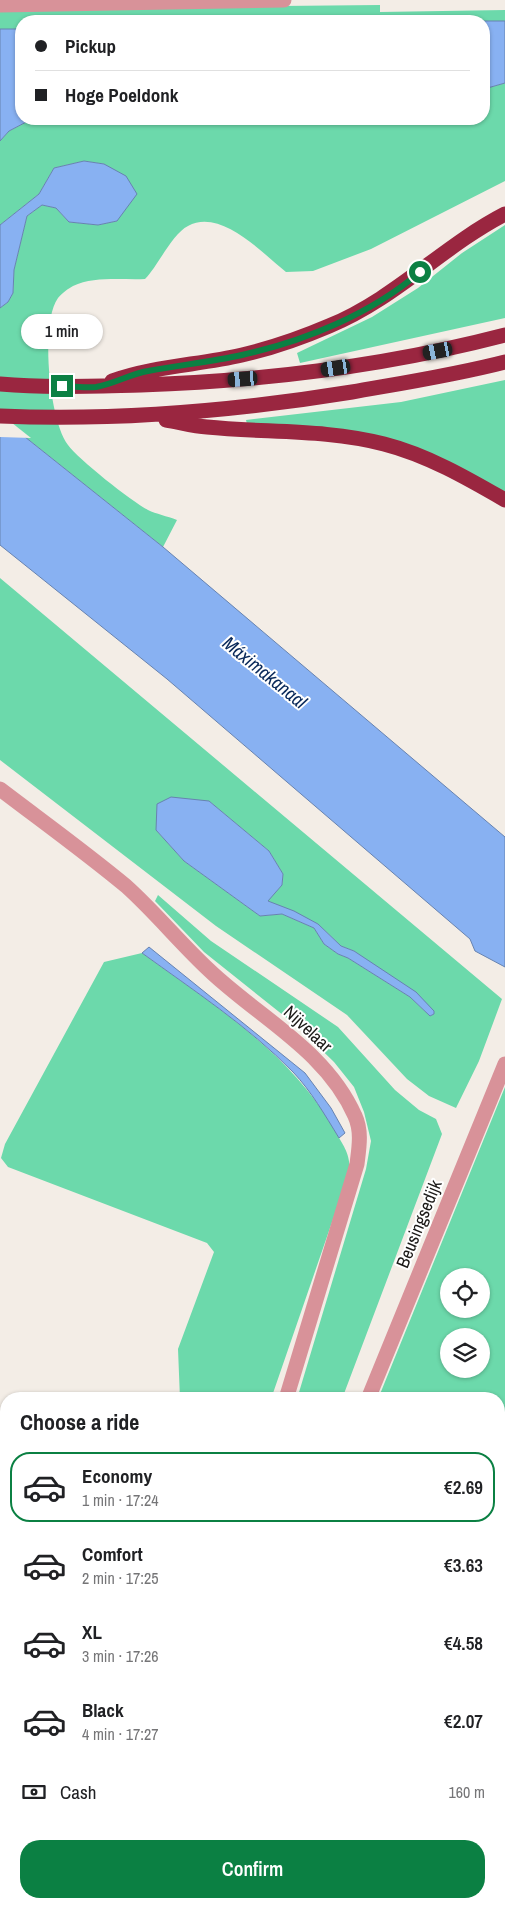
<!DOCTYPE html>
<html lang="en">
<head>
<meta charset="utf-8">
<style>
  body { margin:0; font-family:"Archivo Narrow",sans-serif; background:#f6f6f6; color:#202124; height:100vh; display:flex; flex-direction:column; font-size:19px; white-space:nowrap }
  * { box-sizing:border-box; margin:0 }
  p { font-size:16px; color:#757577 }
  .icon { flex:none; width:28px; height:28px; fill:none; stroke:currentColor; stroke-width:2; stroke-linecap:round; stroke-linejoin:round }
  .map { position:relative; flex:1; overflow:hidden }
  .side { position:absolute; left:0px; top:1392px; width:505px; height:516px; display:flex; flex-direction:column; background:#fff; border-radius:20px 20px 0 0; box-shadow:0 1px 4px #0004 }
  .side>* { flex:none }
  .top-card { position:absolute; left:15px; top:15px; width:475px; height:110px; border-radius:20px; box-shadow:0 1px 4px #0004; display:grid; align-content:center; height:110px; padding:0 20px; background:#fff }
  .controls { position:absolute; left:440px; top:1268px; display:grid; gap:10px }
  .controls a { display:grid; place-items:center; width:50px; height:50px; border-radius:50%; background:#fff; box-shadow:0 1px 4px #0004; font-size:25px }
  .end { position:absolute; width:22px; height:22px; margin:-11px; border:6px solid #0b8043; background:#fff; box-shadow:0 0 0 2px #fff }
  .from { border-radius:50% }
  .bubble { position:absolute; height:35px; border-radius:18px; background:#fff; box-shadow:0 1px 4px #0004; font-size:16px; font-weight:600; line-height:35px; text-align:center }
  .car { position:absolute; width:15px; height:30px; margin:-15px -8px; border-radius:6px; box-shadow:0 0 4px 1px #0007; background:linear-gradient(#222 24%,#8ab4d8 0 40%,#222 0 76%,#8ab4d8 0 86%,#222 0) }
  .top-card b { display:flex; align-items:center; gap:18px; height:48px; font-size:19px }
  .top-card b+b { border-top:1px solid #e0e0e0 }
  .top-card i { width:12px; height:12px; background:#202124 }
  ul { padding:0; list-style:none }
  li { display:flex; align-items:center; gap:15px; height:70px; margin:0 10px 8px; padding:0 10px; border:2px solid transparent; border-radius:20px }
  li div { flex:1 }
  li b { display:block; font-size:19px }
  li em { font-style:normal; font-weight:600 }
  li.active { border-color:#0b8043 }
  li>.icon { width:45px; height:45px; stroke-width:1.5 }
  h2 { padding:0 20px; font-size:22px; line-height:60px }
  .pay { display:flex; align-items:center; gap:12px; height:55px; padding:0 20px; font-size:19px }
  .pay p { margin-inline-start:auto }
  .primary-button { display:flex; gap:10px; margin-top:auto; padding:10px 20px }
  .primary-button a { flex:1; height:58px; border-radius:20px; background:#0b8043; color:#fff; font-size:20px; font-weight:600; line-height:58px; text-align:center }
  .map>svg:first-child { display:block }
  .green { fill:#6cd9ab; fill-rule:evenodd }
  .water { fill:#88b1f2; stroke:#6783b0 }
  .pier { fill:#f3ede6 }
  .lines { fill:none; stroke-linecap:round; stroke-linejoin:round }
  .minor { stroke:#d89299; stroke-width:15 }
  .highway { stroke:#9a2640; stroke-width:15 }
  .route { stroke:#0b8043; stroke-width:6 }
  .labels { text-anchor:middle; stroke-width:4; stroke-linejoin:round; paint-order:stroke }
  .street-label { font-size:18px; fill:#1b1917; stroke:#fff }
  .water-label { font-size:19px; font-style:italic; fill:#082859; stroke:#fff }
</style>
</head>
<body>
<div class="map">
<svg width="505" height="1908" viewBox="0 0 505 1908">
  <rect width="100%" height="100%" fill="#f3ede6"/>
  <path class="green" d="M380,5V12L505,10V21H21V29H0V9Z
    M505,83V181L371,249L313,271L286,272C262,253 221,208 188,226C172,234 158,266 145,279C122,280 94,276 73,286C69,288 61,294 58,298C40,322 49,421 68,445C78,459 131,501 148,510C156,514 167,516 177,520L163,547L0,417V308L8,302L13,293L14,270L27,216L42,205L56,208L69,222L98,225L117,221L104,164L84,161L54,168L39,194L0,225V141L9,131L32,119H484V89Z
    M505,225V318L300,363L297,353L372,317L418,288L462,253Z
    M505,380V498L435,456L247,424L246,420L401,402Z
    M0,578L502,999L479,1061L456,1108L429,1096L407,1079L347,1015L216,926L0,760ZM209,801L269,851L283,874L282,885L267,901L318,924L341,946L354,951L434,1014L430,1016L410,997L348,958L338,954L324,944L314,928L282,914L260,916L184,861L156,830Z
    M158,895L211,941L338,1027L395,1090L419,1110L436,1119L442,1134L342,1399H297L366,1169L371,1141L364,1112L354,1087L334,1062L298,1027L204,952L155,901Z
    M142,953C212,1004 290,1052 334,1129C343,1146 349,1150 350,1170L271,1399H180L178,1349L214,1252L207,1243L8,1167L1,1158L5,1144L104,962Z
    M505,1087V1529L499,1526V1399H378ZM449,1276H481V1309H449ZM449,1336H481V1369H449Z
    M6,1696V1902L153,1903L151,1908H0V1712Z"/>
  <path class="water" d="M457,21H505V83L484,89V21Z
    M0,29H21V119H32L9,131L0,141Z
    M84,161L104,164L126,176L137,194L117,221L98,225L69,222L56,208L42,205L27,216L14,270L13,293L8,302L0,308V225L39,194L54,168Z
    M0,417L163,547L505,837V967L475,951L470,939L167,679L0,545Z
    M171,797L209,801L269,851L283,874L282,885L268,901L294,911L318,924L341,946L354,951L416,992L434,1011V1014L430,1016L410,997L348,958L338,954L324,944L314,928L282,914L260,916L184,861L156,830L157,804Z
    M149,947L305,1073L331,1108L345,1133L339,1138C325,1115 311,1091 293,1072C248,1026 193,990 142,953Z"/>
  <path class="pier" d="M0,414L2,415L31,438L0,437Z"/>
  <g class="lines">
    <path class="minor" d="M0,5L284,0
      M0,789C42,821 85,852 126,886C155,912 180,943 209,970C258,1017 326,1050 355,1116C362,1131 359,1148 357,1164L286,1399
      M368,1399L505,1064
      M499,1544L505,1546
      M172,1908L174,1902"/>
    <path class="highway" d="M112,381C154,366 199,365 242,355C272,348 301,338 329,326C395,299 443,246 505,214
      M0,384C47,388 94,386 141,385C263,381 386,366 505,335
      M0,416C118,421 235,411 352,392C403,383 455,375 505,362
      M166,420C179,422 193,426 207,427C266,433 326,429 384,444C427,455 467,478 505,500"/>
  </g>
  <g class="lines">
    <path class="route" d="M62,386C73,386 86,388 96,387C114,384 130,374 148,371C179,365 211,362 242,355C305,341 371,314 420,272"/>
  </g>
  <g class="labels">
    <g class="street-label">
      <text transform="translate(308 1029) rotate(43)" y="6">Nijvelaar</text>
      <text transform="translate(419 1224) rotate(-68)" y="6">Beusingsedijk</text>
    </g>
    <g class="water-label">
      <text transform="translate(265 672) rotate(39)" y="7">Máximakanaal</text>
    </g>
  </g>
</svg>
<div class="controls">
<a><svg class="icon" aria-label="locate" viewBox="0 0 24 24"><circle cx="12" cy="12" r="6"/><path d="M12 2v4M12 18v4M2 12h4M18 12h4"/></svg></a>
<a><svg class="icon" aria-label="layers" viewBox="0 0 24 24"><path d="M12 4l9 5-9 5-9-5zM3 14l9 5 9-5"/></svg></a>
</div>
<i class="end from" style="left:420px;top:272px"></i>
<i class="end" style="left:62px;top:386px"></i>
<div class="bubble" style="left:21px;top:314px;width:82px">1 min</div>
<i class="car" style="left:438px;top:351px;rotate:259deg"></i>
<i class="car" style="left:336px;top:368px;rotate:261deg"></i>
<i class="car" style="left:243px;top:379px;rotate:266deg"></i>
<div class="top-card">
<b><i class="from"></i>Pickup</b>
<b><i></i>Hoge Poeldonk</b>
</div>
<section class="side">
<h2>Choose a ride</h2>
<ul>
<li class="active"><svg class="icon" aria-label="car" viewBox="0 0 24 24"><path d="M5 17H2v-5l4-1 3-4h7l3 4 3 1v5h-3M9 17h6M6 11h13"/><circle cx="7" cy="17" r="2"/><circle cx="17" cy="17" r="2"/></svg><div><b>Economy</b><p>1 min · 17:24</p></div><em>€2.69</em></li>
<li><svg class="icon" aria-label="car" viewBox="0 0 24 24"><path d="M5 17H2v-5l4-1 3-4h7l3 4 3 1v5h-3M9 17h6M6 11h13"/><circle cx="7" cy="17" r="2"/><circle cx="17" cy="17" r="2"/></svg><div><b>Comfort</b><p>2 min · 17:25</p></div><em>€3.63</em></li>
<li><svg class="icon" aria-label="car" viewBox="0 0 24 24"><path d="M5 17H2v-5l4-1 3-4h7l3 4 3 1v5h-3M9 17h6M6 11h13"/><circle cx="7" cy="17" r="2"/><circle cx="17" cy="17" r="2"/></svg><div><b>XL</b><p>3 min · 17:26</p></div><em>€4.58</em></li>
<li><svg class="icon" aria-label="car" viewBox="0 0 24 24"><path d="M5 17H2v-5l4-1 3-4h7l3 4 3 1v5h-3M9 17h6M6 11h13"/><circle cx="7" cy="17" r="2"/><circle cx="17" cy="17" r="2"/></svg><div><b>Black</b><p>4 min · 17:27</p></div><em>€2.07</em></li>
</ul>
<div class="pay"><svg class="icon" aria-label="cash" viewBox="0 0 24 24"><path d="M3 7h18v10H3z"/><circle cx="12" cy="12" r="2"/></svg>Cash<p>160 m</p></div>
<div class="primary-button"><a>Confirm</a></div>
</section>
</div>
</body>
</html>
